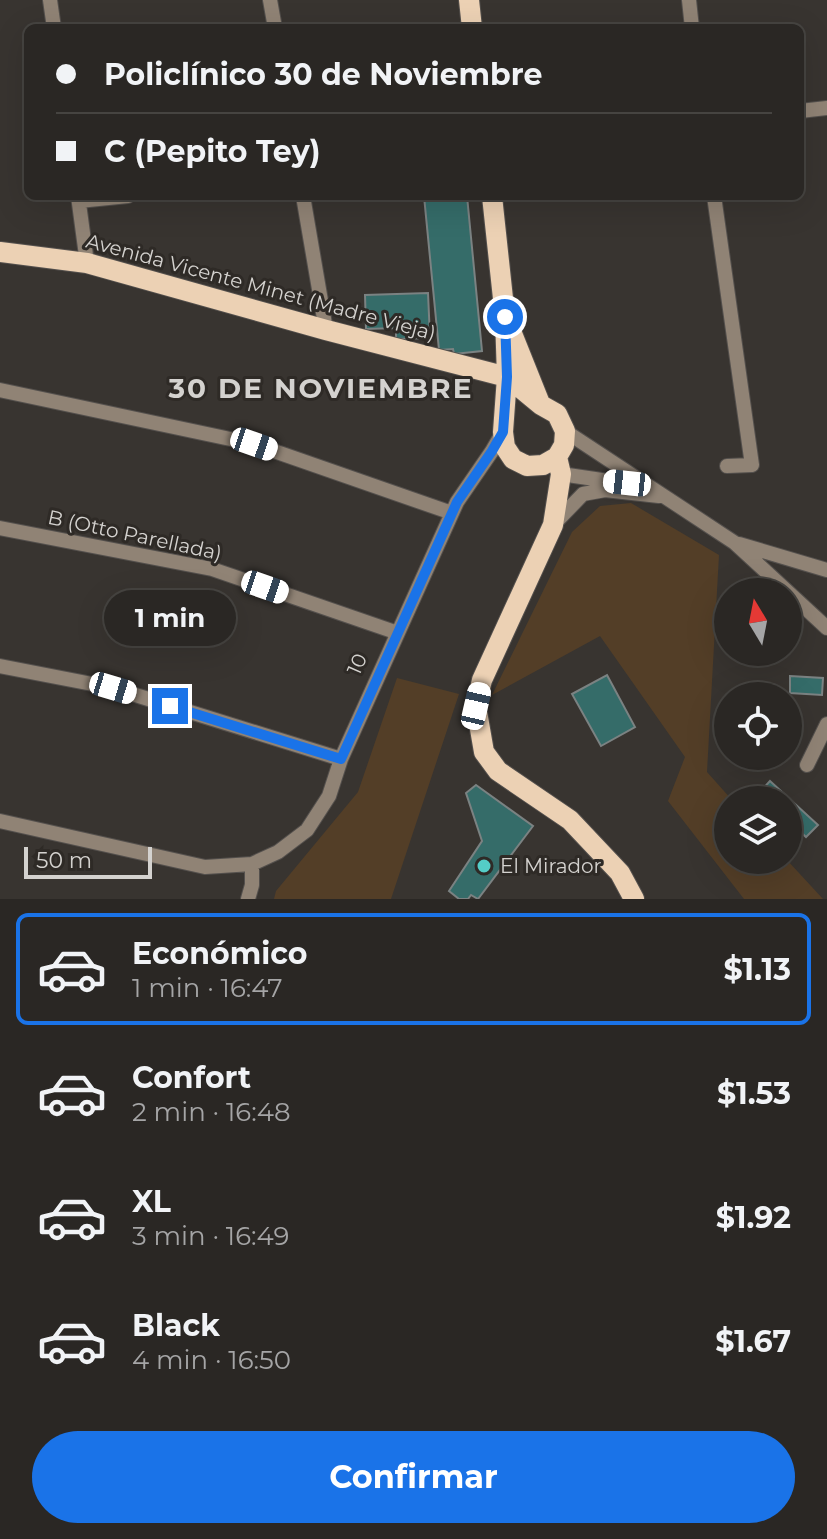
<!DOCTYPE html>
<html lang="es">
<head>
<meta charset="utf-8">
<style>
  body { margin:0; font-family:Montserrat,sans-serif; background:#322f2c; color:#f1f3f6; height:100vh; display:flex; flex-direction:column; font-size:30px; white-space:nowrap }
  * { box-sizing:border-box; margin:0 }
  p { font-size:26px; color:#a5a5a6 }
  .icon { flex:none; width:44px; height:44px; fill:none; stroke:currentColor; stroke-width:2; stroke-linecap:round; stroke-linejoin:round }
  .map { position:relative; height:899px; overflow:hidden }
  .side { display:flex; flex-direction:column; background:#2a2724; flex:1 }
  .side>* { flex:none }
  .banner { position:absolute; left:24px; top:24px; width:780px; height:176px; border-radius:12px; box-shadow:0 8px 32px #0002,0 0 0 2px #464441; display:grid; align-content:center; height:176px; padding:0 32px; background:#2a2724 }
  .needle { width:52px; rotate:350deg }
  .buttons { position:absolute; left:714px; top:578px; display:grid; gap:16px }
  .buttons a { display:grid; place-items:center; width:88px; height:88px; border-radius:50%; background:#2a2724; box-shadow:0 8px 32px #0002,0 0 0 2px #464441; font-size:40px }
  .scale { position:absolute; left:24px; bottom:20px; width:128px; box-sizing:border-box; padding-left:8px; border:4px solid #d4d2cf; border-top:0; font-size:22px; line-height:28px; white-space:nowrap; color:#d4d2cf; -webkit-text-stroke:6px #2e2a26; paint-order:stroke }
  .end { position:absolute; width:36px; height:36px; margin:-18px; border:10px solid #1a73e8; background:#fff; box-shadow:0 0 0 4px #fff }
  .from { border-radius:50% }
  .bubble { position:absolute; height:56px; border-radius:28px; background:#2a2724; box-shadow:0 8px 32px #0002,0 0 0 2px #464441; font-size:26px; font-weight:700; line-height:56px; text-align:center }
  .car { position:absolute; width:24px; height:48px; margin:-24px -12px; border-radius:10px; box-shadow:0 0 6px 2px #0007; background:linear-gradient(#fff 24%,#345 0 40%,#fff 0 76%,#345 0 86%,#fff 0) }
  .banner b { display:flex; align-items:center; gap:28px; height:76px; font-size:30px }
  .banner b+b { border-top:2px solid #464441 }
  .banner i { width:20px; height:20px; background:#f1f3f6 }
  ul { padding:14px 0 0; list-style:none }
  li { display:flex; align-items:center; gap:24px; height:112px; margin:0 16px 12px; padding:0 16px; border:4px solid transparent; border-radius:12px }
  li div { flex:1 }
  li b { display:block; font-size:30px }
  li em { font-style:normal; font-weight:700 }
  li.current { border-color:#1a73e8 }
  li>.icon { width:72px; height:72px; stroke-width:1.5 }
  .action { display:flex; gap:16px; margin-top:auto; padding:16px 32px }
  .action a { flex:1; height:92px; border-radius:48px; background:#1a73e8; color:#fff; font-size:32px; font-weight:700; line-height:92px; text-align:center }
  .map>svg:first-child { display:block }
  .green { fill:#533e27 }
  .building { fill:#356c69; stroke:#7b8282; stroke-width:2 }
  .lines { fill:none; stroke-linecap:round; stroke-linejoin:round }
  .minor-casing { stroke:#54504d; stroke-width:16 }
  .major-casing { stroke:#54504d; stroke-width:22 }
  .minor { stroke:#908375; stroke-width:14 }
  .major { stroke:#ecd1b4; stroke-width:20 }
  .route { stroke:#1a73e8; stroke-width:10 }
  .poi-dot { fill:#54cdc7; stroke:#2e2a26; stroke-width:3 }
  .labels { text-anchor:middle; stroke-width:6; stroke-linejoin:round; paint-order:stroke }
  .street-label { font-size:20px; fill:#d4d2cf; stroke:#2e2a26 }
  .poi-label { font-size:20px; fill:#d4d2cf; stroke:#2e2a26; text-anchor:start }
  .district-label { font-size:28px; font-weight:bold; letter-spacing:2px; fill:#d4d2cf; stroke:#2e2a26 }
</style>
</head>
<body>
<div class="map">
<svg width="827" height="899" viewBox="0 0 827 899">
  <rect width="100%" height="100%" fill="#383430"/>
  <path class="green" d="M631,503L719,555L707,772L732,800H728V860H787L823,899H744L668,801L685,757L600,636L492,695L572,532L600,506Z
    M397,678L459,694L391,899H274L276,891L358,792Z"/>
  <path class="building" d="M424,196H467L482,351L454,354L453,349L439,350Z
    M428,293L430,338L396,339V328L366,329L365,295Z
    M607,675L635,727L601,746L572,694Z
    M790,676L823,678L822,695L790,693Z
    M753,756H778L777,765L753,759Z
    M770,781L818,825L806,837L788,820V800H766L759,793Z
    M476,785L533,826L478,899L471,895L468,899H459L449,891L482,841L466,793Z"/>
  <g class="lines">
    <g class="minor-casing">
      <path id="minor" d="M50,0L54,28
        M270,0L275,28
        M689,0L692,28
        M800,111L827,108
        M78,196L87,263
        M303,196L326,330
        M714,196L752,465L727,466
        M79,201L128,196
        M0,390L254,444L452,513
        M565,431L735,543L827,628
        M561,474L622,483
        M553,525L583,494L605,490L659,496
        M0,528L212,569L398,633
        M739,544L827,570
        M0,666L113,688L341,759
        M807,765L827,724
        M0,821L205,867L252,864L278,852L307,830L329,796L341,759L457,502L492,451L503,432
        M248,899L252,885V864"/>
    </g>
    <g class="major-casing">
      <path id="major" d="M469,0L472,28
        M0,252L87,263L326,330L507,377L541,405L557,414L565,431L564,445L557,457L543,465L527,466L513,459L505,447L503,432L507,377L505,317L492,196
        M511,331L539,401
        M557,457L561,474L553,525L482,680L476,706L484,752L498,771L570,820L620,873L634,899"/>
    </g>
    <use href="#minor" class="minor"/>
    <use href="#major" class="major"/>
  </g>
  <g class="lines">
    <path class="route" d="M170,706L341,759L457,502L492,451L503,432L507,377L505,317"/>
  </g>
  <circle class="poi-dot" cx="484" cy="866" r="8"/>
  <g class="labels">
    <g class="street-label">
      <text transform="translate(261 287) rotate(15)" y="7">Avenida Vicente Minet (Madre Vieja)</text>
      <text transform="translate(135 535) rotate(12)" y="7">B (Otto Parellada)</text>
      <text transform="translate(357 664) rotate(-66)" y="7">10</text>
    </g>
    <g class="poi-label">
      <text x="500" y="873">El Mirador</text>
    </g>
    <g class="district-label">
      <text x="321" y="398">30 DE NOVIEMBRE</text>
    </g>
  </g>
</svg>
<div class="buttons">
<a><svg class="needle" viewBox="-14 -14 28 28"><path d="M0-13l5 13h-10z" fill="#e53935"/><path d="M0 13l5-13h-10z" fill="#a5a5a6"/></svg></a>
<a><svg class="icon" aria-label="locate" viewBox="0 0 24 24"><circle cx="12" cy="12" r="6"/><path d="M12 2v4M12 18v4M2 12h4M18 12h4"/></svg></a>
<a><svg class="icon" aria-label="layers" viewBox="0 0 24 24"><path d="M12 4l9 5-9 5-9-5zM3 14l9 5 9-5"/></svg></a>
</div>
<div class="scale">50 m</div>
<i class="end from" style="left:505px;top:317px"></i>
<i class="end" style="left:170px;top:706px"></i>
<div class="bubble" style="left:104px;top:590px;width:132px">1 min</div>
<i class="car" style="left:254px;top:444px;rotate:109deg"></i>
<i class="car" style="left:627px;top:483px;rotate:276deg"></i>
<i class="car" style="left:265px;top:587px;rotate:109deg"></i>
<i class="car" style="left:113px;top:688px;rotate:107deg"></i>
<i class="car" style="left:476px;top:706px;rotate:13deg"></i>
<div class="banner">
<b><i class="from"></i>Policlínico 30 de Noviembre</b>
<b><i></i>C (Pepito Tey)</b>
</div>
</div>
<section class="side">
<ul>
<li class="current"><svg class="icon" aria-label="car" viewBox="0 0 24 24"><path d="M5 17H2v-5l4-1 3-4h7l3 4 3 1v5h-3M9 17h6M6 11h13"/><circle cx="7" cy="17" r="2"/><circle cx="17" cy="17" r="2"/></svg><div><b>Económico</b><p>1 min · 16:47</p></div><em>$1.13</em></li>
<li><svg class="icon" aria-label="car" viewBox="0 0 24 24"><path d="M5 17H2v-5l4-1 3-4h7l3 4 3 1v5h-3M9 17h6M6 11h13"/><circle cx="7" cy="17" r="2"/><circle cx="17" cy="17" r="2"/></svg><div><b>Confort</b><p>2 min · 16:48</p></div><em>$1.53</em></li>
<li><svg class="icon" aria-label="car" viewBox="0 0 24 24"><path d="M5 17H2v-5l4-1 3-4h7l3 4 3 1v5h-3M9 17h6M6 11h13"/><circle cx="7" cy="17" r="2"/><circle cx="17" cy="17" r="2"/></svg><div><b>XL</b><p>3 min · 16:49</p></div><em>$1.92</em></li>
<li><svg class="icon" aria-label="car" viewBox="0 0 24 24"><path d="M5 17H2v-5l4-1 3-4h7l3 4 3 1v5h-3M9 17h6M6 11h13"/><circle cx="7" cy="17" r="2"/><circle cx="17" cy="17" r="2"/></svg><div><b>Black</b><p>4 min · 16:50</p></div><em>$1.67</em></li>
</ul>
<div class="action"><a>Confirmar</a></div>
</section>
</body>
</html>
